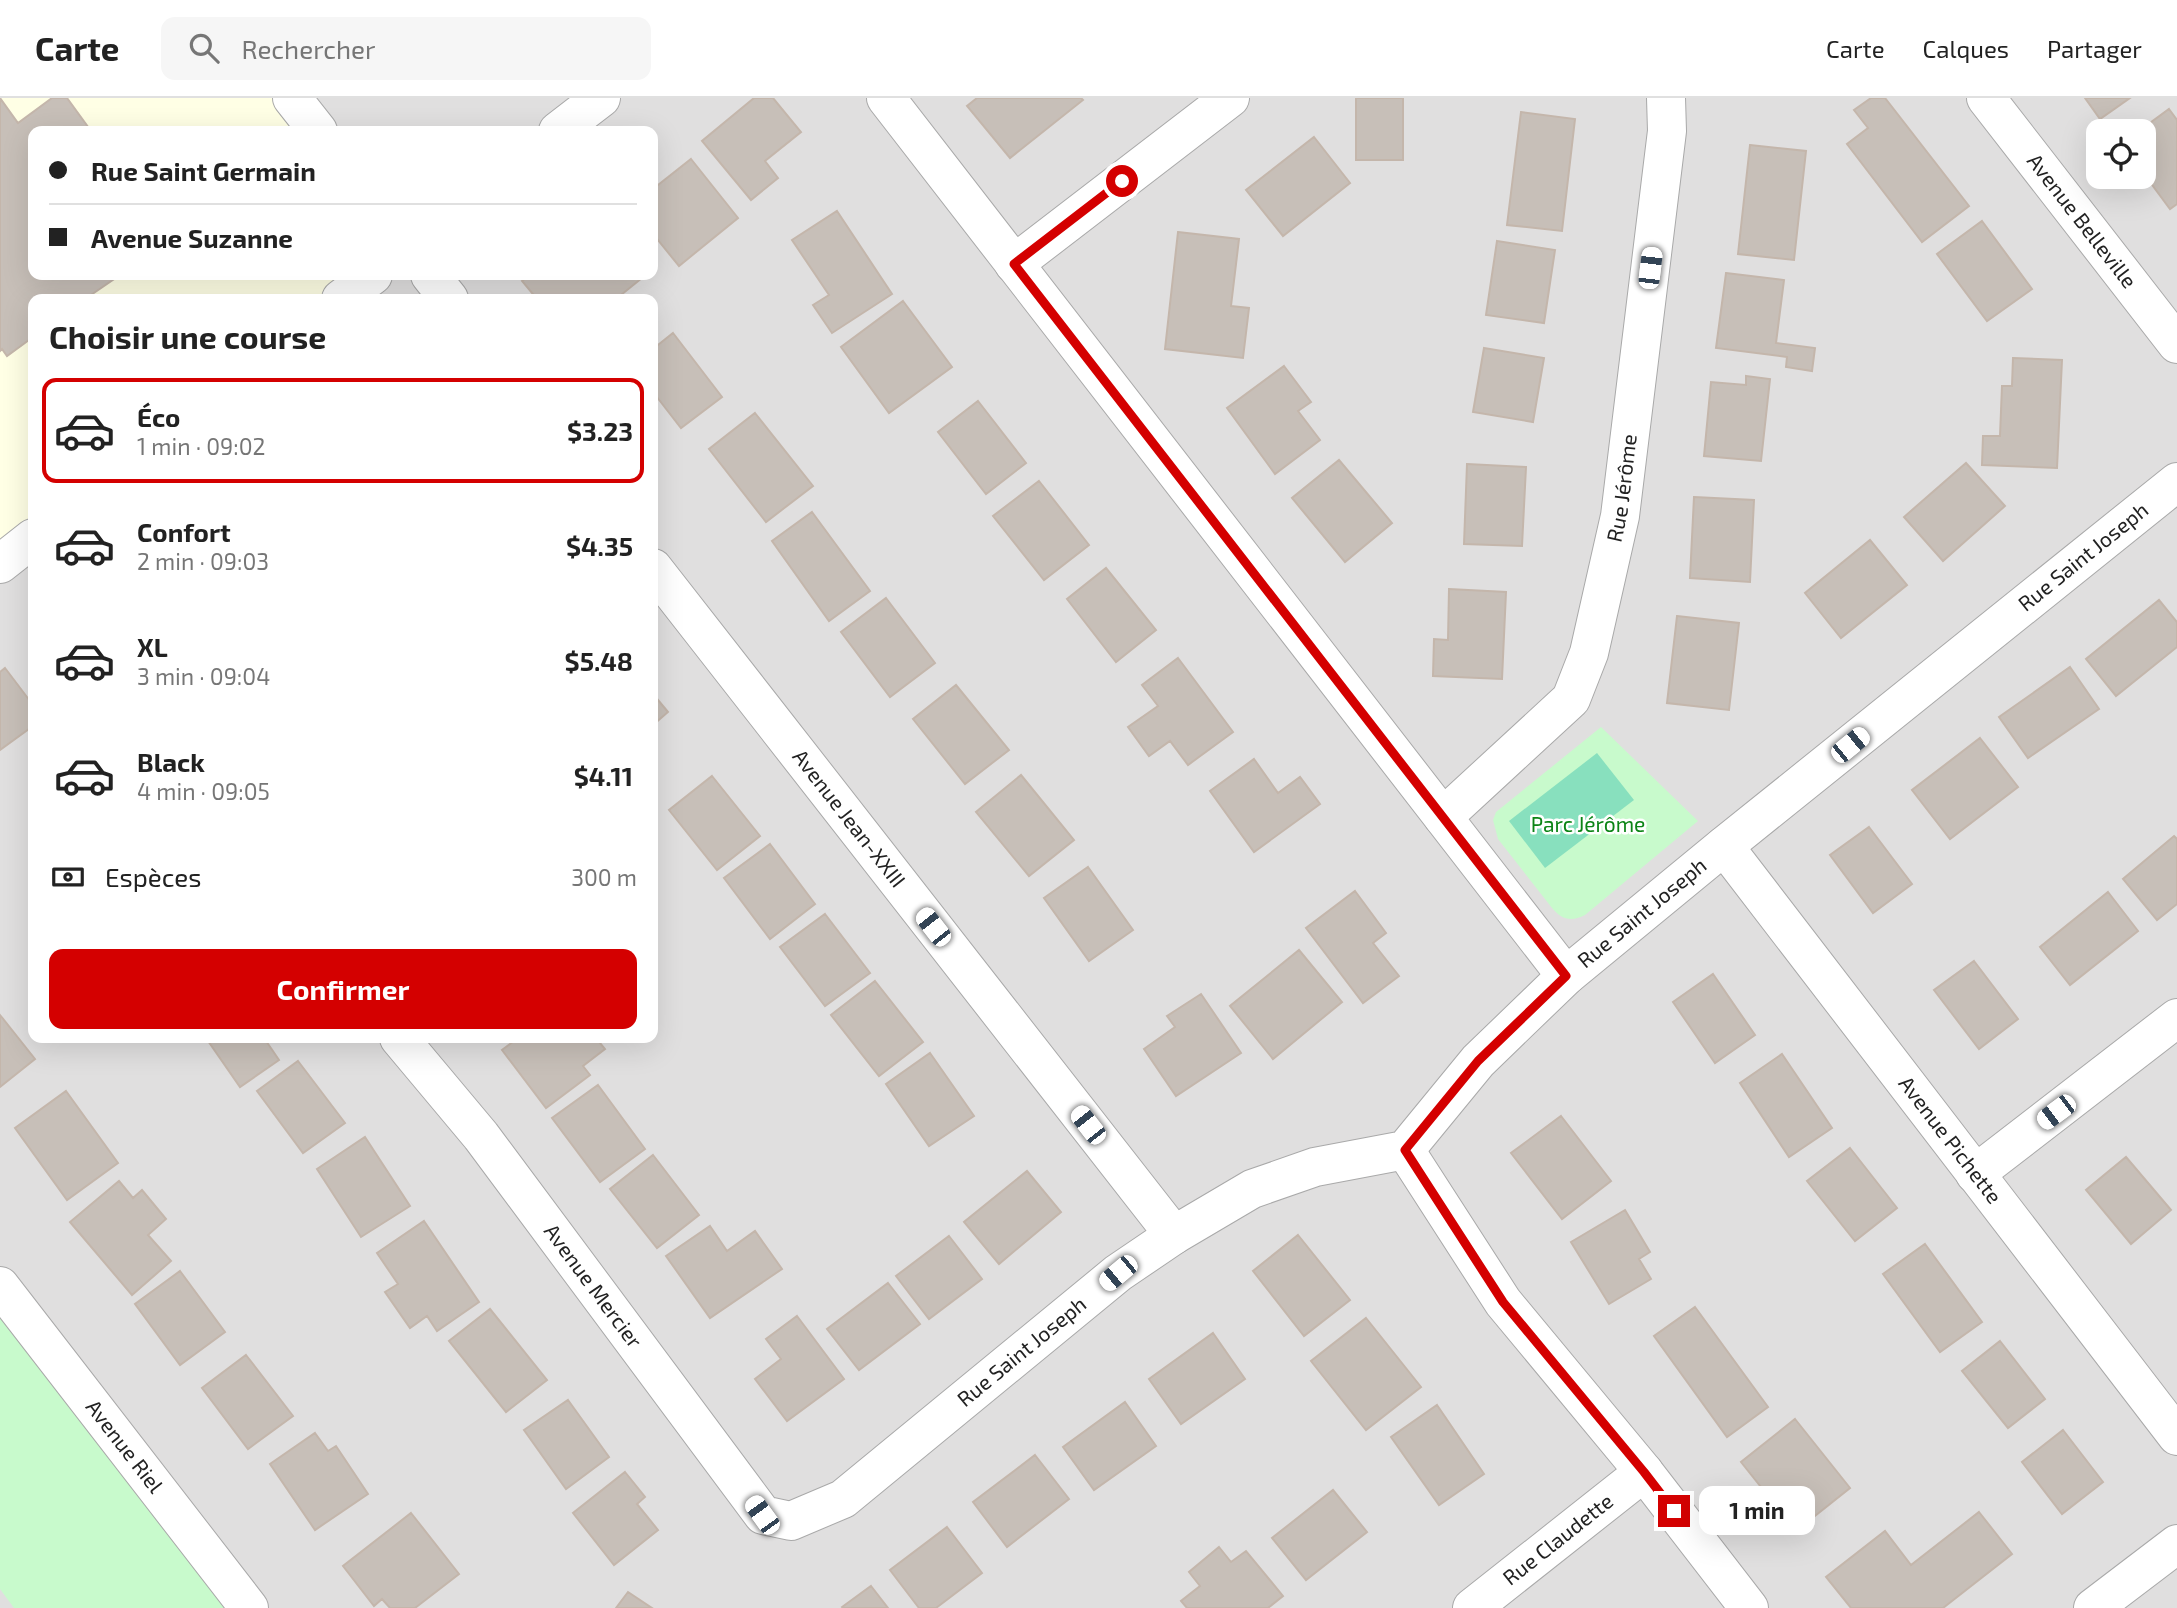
<!DOCTYPE html>
<html lang="fr">
<head>
<meta charset="utf-8">
<style>
  body { margin:0; font-family:"Exo 2",sans-serif; background:#f6f6f6; color:#222; height:100vh; display:flex; flex-direction:column; font-size:26px; white-space:nowrap }
  * { box-sizing:border-box; margin:0 }
  p { font-size:23px; color:#767676 }
  .icon { flex:none; width:38px; height:38px; fill:none; stroke:currentColor; stroke-width:2; stroke-linecap:round; stroke-linejoin:round }
  .map { position:relative; flex:1; overflow:hidden }
  .details { position:absolute; left:28px; top:196px; width:630px; height:749px; display:flex; flex-direction:column; background:#fff; border-radius:14px; box-shadow:0 7px 28px #0002 }
  .details>* { flex:none }
  .top-card { position:absolute; left:28px; top:28px; width:630px; height:154px; border-radius:14px; box-shadow:0 7px 28px #0002; display:grid; align-content:center; height:154px; padding:0 21px; background:#fff }
  .tools { position:absolute; left:2086px; top:21px; display:grid; gap:14px }
  .tools a { display:grid; place-items:center; width:70px; height:70px; border-radius:14px; background:#fff; box-shadow:0 7px 28px #0002; font-size:35px }
  .end { position:absolute; width:32px; height:32px; margin:-16px; border:9px solid #d40000; background:#fff; box-shadow:0 0 0 4px #fff }
  .from { border-radius:50% }
  .bubble { position:absolute; height:49px; border-radius:14px; background:#fff; box-shadow:0 7px 28px #0002; font-size:23px; font-weight:700; line-height:49px; text-align:center }
  .car { position:absolute; width:21px; height:42px; margin:-21px -10px; border-radius:9px; box-shadow:0 0 5px 2px #0007; background:linear-gradient(#fff 24%,#345 0 40%,#fff 0 76%,#345 0 86%,#fff 0) }
  .top-card b { display:flex; align-items:center; gap:24px; height:66px; font-size:26px }
  .top-card b+b { border-top:2px solid #e0e0e0 }
  .top-card i { width:18px; height:18px; background:#222 }
  ul { padding:0; list-style:none }
  li { display:flex; align-items:center; gap:21px; height:105px; margin:0 14px 10px; padding:0 7px; border:4px solid transparent; border-radius:14px }
  li div { flex:1 }
  li b { display:block; font-size:26px }
  li em { font-style:normal; font-weight:700 }
  li.on { border-color:#d40000 }
  li>.icon { width:63px; height:63px; stroke-width:1.5 }
  h2 { padding:0 21px; font-size:32px; line-height:84px }
  .pay { display:flex; align-items:center; gap:18px; height:77px; padding:0 21px; font-size:26px }
  .pay p { margin-inline-start:auto }
  .button { display:flex; gap:14px; margin-top:auto; padding:14px 21px }
  .button a { flex:1; height:80px; border-radius:14px; background:#d40000; color:#fff; font-size:28px; font-weight:700; line-height:80px; text-align:center }
  header { display:flex; align-items:center; gap:42px; box-sizing:border-box; height:98px; padding:0 35px; background:#fff; border-bottom:2px solid #e0e0e0 }
  header strong { font-size:33px }
  nav { display:flex; gap:38px; margin-inline-start:auto; font-size:24px }
  .search { width:490px; height:63px; background:#f6f6f6; display:flex; align-items:center; gap:18px; box-sizing:border-box; padding:0 24px; border-radius:14px; color:#767676; font-size:26px }
  .map>svg:first-child { display:block }
  .residential { fill:#e0dfdf; fill-rule:evenodd }
  .education { fill:#ffffe5 }
  .park { fill:#c8facc }
  .pitch { fill:#88e0be }
  .building { fill:#c7bfb8; stroke:#c4b6ab; stroke-width:2 }
  .lines { fill:none; stroke-linecap:round; stroke-linejoin:round }
  .minor-casing { stroke:#a9a9a9; stroke-width:40 }
  .minor { stroke:#fff; stroke-width:38 }
  .route { stroke:#d40000; stroke-width:9 }
  .labels { text-anchor:middle; stroke-width:5; stroke-linejoin:round; paint-order:stroke }
  .street-label { font-size:21px; fill:#222; stroke:#fff }
  .park-label { font-size:21px; fill:#0c8416; stroke:#fff }
</style>
</head>
<body>
<header>
<strong>Carte</strong>
<div class="search"><svg class="icon" aria-label="search" viewBox="0 0 24 24"><circle cx="10" cy="10" r="6"/><path d="M15 15l6 6"/></svg>Rechercher</div>
<nav><a>Carte</a><a>Calques</a><a>Partager</a></nav>
</header>
<div class="map">
<svg width="2177" height="1510" viewBox="0 0 2177 1510">
  <rect width="100%" height="100%" fill="#f2efe9"/>
  <path class="residential" d="M0,0H2177V1510H0ZM33,33H653V177H33ZM2098,33H2144V79H2098ZM33,201H653V940H33Z"/>
  <path class="education" d="M0,0H283L309,33H33V177H369L336,201H33V428L0,453Z"/>
  <path class="park" d="M1601,629L1698,723L1585,817C1571,824 1562,822 1552,810L1498,741L1493,722L1496,714Z
    M0,1203L237,1510H14L0,1491Z"/>
  <path class="pitch" d="M1597,655L1634,702L1545,770L1509,723Z"/>
  <path class="building" d="M0,0L18,25L52,0H67L91,33H33V177H120L85,201H33V239L7,258L2,251L0,253Z
    M754,0H773L801,34L765,63L778,80L751,102L702,43Z
    M977,0H1081L1083,2L1010,60L967,8Z
    M1356,0H1403V62H1356Z
    M1871,0H1885L1969,108L1922,144L1847,46L1868,30L1854,12Z
    M2085,0H2130L2100,21Z
    M2169,11L2177,22V106L2170,111L2144,76V33H2139Z
    M1521,14L1575,21L1562,133L1507,127Z
    M1314,39L1350,85L1283,138L1246,92Z
    M1750,47L1806,53L1794,162L1738,156Z
    M691,61L738,120L679,168L653,136V91Z
    M837,113L892,196L832,235L813,207L829,197L792,142Z
    M1982,123L2032,191L1987,223L1937,156Z
    M1178,134L1239,141L1231,208L1249,210L1243,260L1165,251Z
    M1497,143L1555,152L1544,225L1486,217Z
    M1726,175L1784,182L1776,245L1815,250L1812,273L1786,269L1787,259L1716,250Z
    M530,177H639L642,180L616,201H537L522,183Z
    M903,203L952,269L889,315L841,249Z
    M673,235L722,299L681,330L653,294V251Z
    M1484,250L1544,260L1533,324L1473,314Z
    M2013,260L2062,262L2057,370L1982,367L1983,338H2000L2002,288H2012Z
    M1284,268L1311,304L1298,313L1320,342L1275,376L1227,310Z
    M1746,278L1770,281L1761,363L1704,358L1711,284L1746,287Z
    M978,303L1026,365L986,396L938,334Z
    M755,315L813,388L766,424L709,351Z
    M1339,362L1392,425L1345,464L1292,400Z
    M1966,365L2005,408L1943,463L1904,419Z
    M1467,366L1526,369L1522,448L1464,446Z
    M1039,383L1089,447L1044,482L993,418Z
    M1694,399L1754,402L1750,484L1690,480Z
    M812,414L870,493L829,523L772,443Z
    M1870,442L1907,487L1841,540L1805,495Z
    M1106,470L1156,532L1116,564L1067,501Z
    M1449,491L1506,494L1502,581L1433,578L1434,541L1448,542Z
    M886,500L935,565L890,599L841,534Z
    M2159,502L2177,524V549L2116,598L2086,561Z
    M1677,518L1739,525L1729,612L1667,605Z
    M1178,560L1233,634L1188,667L1170,643L1149,658L1128,629L1158,608L1142,587Z
    M2070,569L2099,611L2028,660L1999,619Z
    M5,570L33,607V628L0,652V574Z
    M956,587L1009,652L965,686L913,621Z
    M653,596L668,614L653,627Z
    M1980,640L2018,689L1950,741L1912,692Z
    M1254,661L1278,695L1300,679L1320,706L1254,754L1210,693Z
    M1021,677L1074,742L1029,778L976,714Z
    M712,678L760,738L717,772L669,712Z
    M1869,729L1912,786L1873,815L1830,757Z
    M2174,738L2177,741V806L2157,822L2123,781Z
    M770,746L815,806L770,841L724,780Z
    M1088,769L1133,832L1089,863L1044,800Z
    M1355,793L1386,835L1373,845L1399,878L1363,905L1306,830Z
    M2108,794L2138,833L2070,887L2040,849Z
    M825,816L870,875L825,908L780,849Z
    M1299,852L1342,904L1273,961L1230,908Z
    M1974,863L2018,921L1979,951L1934,892Z
    M1713,876L1755,937L1715,965L1673,904Z
    M875,883L923,944L879,978L831,917Z
    M1201,896L1241,955L1176,998L1144,951L1175,929L1167,918Z
    M0,917L35,961L0,989Z
    M206,940H264L279,962L240,989Z
    M518,940H596L605,951L583,968L590,977L546,1010L502,952Z
    M930,955L974,1018L929,1048L886,986Z
    M1782,956L1832,1030L1789,1059L1740,985Z
    M298,963L345,1025L303,1055L257,993Z
    M598,987L645,1051L600,1084L552,1020Z
    M66,993L118,1065L67,1102L15,1030Z
    M1561,1018L1611,1083L1562,1121L1511,1055Z
    M365,1039L410,1108L361,1139L317,1071Z
    M1850,1050L1897,1110L1855,1143L1807,1083Z
    M653,1057L699,1117L657,1150L610,1091Z
    M2126,1059L2171,1112L2131,1146L2086,1092Z
    M1027,1073L1061,1114L999,1166L964,1124Z
    M119,1083L133,1100L142,1092L166,1121L148,1137L171,1163L132,1197L70,1124Z
    M1625,1112L1650,1154L1639,1161L1651,1181L1609,1206L1571,1144Z
    M424,1123L479,1204L437,1233L427,1218L410,1230L385,1194L398,1186L377,1155Z
    M710,1128L727,1153L755,1133L782,1171L710,1220L666,1158Z
    M1298,1137L1350,1202L1304,1238L1253,1173Z
    M949,1138L982,1181L929,1221L896,1178Z
    M1925,1146L1982,1224L1940,1254L1883,1176Z
    M180,1173L225,1234L180,1267L135,1206Z
    M888,1185L920,1226L859,1272L827,1231Z
    M1695,1209L1768,1309L1727,1339L1654,1238Z
    M490,1211L547,1282L506,1314L449,1243Z
    M797,1218L844,1281L787,1323L755,1281L781,1261L766,1241Z
    M1366,1220L1421,1289L1366,1332L1311,1263Z
    M1213,1235L1245,1281L1181,1326L1149,1281Z
    M2000,1243L2045,1301L2008,1330L1962,1273Z
    M246,1257L293,1318L248,1351L202,1290Z
    M568,1302L609,1359L566,1391L524,1332Z
    M1125,1304L1156,1348L1094,1392L1063,1349Z
    M1437,1307L1484,1376L1439,1407L1391,1339Z
    M1795,1321L1850,1390L1796,1433L1741,1364Z
    M2063,1332L2103,1384L2062,1416L2022,1364Z
    M315,1335L328,1353L336,1348L368,1396L315,1432L270,1366Z
    M1035,1357L1069,1401L1007,1449L973,1404Z
    M625,1374L645,1399L637,1406L658,1432L614,1467L573,1415Z
    M1333,1392L1367,1434L1306,1482L1272,1440Z
    M1979,1414L2012,1456L1943,1510H1851L1826,1479L1885,1433L1911,1467Z
    M411,1415L459,1476L415,1510H390L382,1501L374,1508L343,1468Z
    M947,1429L982,1475L936,1510H919L890,1472Z
    M1219,1449L1231,1464L1246,1453L1283,1498L1268,1510H1187L1181,1503L1200,1488L1189,1474Z
    M871,1488L888,1510H843L842,1509Z
    M628,1494L652,1510H616Z"/>
  <g class="lines">
    <g class="minor-casing">
      <g id="minor">
        <path d="M292,0L318,33"/>
        <path d="M886,0L1566,878"/>
        <path id="s1" d="M1986,0L2177,246"/>
        <path d="M558,33L601,0"/>
        <path d="M1014,166L1230,0"/>
        <path d="M430,177L449,201"/>
        <path d="M341,201L373,177"/>
        <path d="M0,466L33,440"/>
        <path id="s2" d="M653,470L1174,1137"/>
        <path id="s3" d="M1443,719L1571,601L1589,555L1620,418L1667,33L1666,0"/>
        <path id="s4" d="M1724,748L2177,1338"/>
        <path id="s5" d="M399,940L481,1038L763,1417L791,1423L843,1401L1118,1175L1174,1137L1252,1091L1315,1069L1405,1052L1478,963L1566,878L1724,748L2177,384"/>
        <path d="M1405,1052L1503,1204L1644,1374L1749,1510"/>
        <path d="M1975,1076L2177,920"/>
        <path id="s6" d="M0,1188L249,1510"/>
        <path id="s7" d="M1472,1510L1644,1374"/>
        <path d="M2093,1510L2177,1446"/>
      </g>
    </g>
    <use href="#minor" class="minor"/>
  </g>
  <g class="lines">
    <path class="route" d="M1122,83L1014,166L1566,878L1478,963L1405,1052L1503,1204L1644,1374L1674,1413"/>
  </g>
  <g class="labels">
    <g class="street-label">
      <text dy="7" stroke="none"><textPath href="#s1" startOffset="156">Avenue Belleville</textPath></text>
      <text dy="7" stroke="none"><textPath href="#s3" startOffset="392">Rue Jérôme</textPath></text>
      <text dy="7" stroke="none"><textPath href="#s5" startOffset="2261">Rue Saint Joseph</textPath></text>
      <text dy="7" stroke="none"><textPath href="#s2" startOffset="318">Avenue Jean-XXIII</textPath></text>
      <text dy="7" stroke="none"><textPath href="#s5" startOffset="1694">Rue Saint Joseph</textPath></text>
      <text dy="7" stroke="none"><textPath href="#s4" startOffset="371">Avenue Pichette</textPath></text>
      <text dy="7" stroke="none"><textPath href="#s5" startOffset="315">Avenue Mercier</textPath></text>
      <text dy="7" stroke="none"><textPath href="#s5" startOffset="917">Rue Saint Joseph</textPath></text>
      <text dy="7" stroke="none"><textPath href="#s6" startOffset="203">Avenue Riel</textPath></text>
      <text dy="7" stroke="none"><textPath href="#s7" startOffset="110">Rue Claudette</textPath></text>
    </g>
    <g class="park-label">
      <text x="1588" y="734">Parc Jérôme</text>
    </g>
  </g>
</svg>
<div class="tools">
<a><svg class="icon" aria-label="locate" viewBox="0 0 24 24"><circle cx="12" cy="12" r="6"/><path d="M12 2v4M12 18v4M2 12h4M18 12h4"/></svg></a>
</div>
<i class="end from" style="left:1122px;top:83px"></i>
<i class="end" style="left:1674px;top:1413px"></i>
<div class="bubble" style="left:1699px;top:1388px;width:116px">1 min</div>
<i class="car" style="left:1650px;top:170px;rotate:7deg"></i>
<i class="car" style="left:1850px;top:647px;rotate:51deg"></i>
<i class="car" style="left:933px;top:829px;rotate:322deg"></i>
<i class="car" style="left:2056px;top:1014px;rotate:233deg"></i>
<i class="car" style="left:1088px;top:1027px;rotate:322deg"></i>
<i class="car" style="left:1118px;top:1175px;rotate:230deg"></i>
<i class="car" style="left:762px;top:1417px;rotate:324deg"></i>
<div class="top-card">
<b><i class="from"></i>Rue Saint Germain</b>
<b><i></i>Avenue Suzanne</b>
</div>
<section class="details">
<h2>Choisir une course</h2>
<ul>
<li class="on"><svg class="icon" aria-label="car" viewBox="0 0 24 24"><path d="M5 17H2v-5l4-1 3-4h7l3 4 3 1v5h-3M9 17h6M6 11h13"/><circle cx="7" cy="17" r="2"/><circle cx="17" cy="17" r="2"/></svg><div><b>Éco</b><p>1 min · 09:02</p></div><em>$3.23</em></li>
<li><svg class="icon" aria-label="car" viewBox="0 0 24 24"><path d="M5 17H2v-5l4-1 3-4h7l3 4 3 1v5h-3M9 17h6M6 11h13"/><circle cx="7" cy="17" r="2"/><circle cx="17" cy="17" r="2"/></svg><div><b>Confort</b><p>2 min · 09:03</p></div><em>$4.35</em></li>
<li><svg class="icon" aria-label="car" viewBox="0 0 24 24"><path d="M5 17H2v-5l4-1 3-4h7l3 4 3 1v5h-3M9 17h6M6 11h13"/><circle cx="7" cy="17" r="2"/><circle cx="17" cy="17" r="2"/></svg><div><b>XL</b><p>3 min · 09:04</p></div><em>$5.48</em></li>
<li><svg class="icon" aria-label="car" viewBox="0 0 24 24"><path d="M5 17H2v-5l4-1 3-4h7l3 4 3 1v5h-3M9 17h6M6 11h13"/><circle cx="7" cy="17" r="2"/><circle cx="17" cy="17" r="2"/></svg><div><b>Black</b><p>4 min · 09:05</p></div><em>$4.11</em></li>
</ul>
<div class="pay"><svg class="icon" aria-label="cash" viewBox="0 0 24 24"><path d="M3 7h18v10H3z"/><circle cx="12" cy="12" r="2"/></svg>Espèces<p>300 m</p></div>
<div class="button"><a>Confirmer</a></div>
</section>
</div>
</body>
</html>
